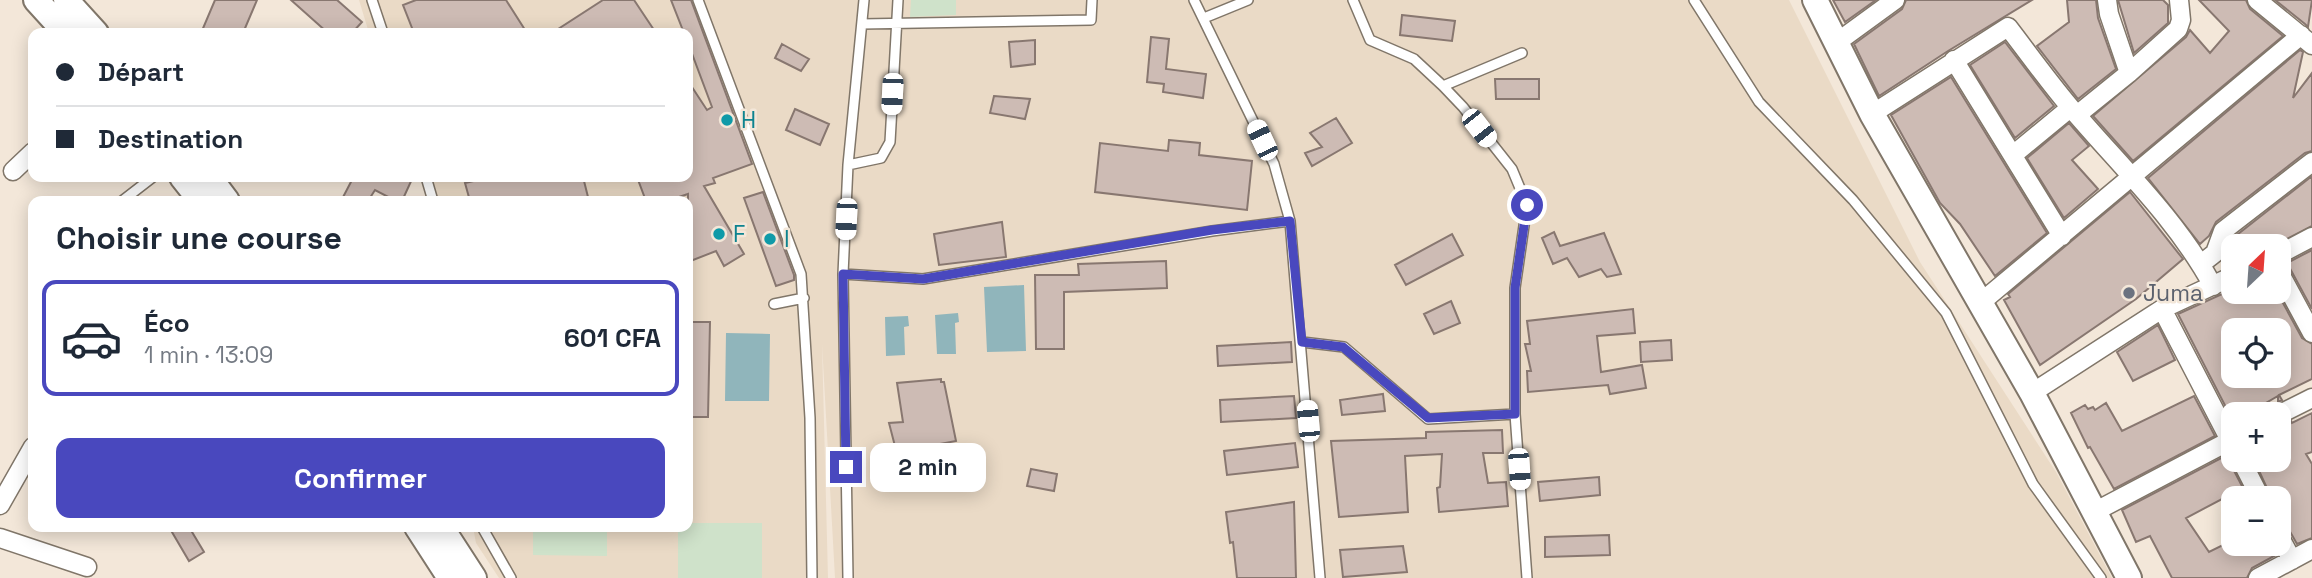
<!DOCTYPE html>
<html lang="fr">
<head>
<meta charset="utf-8">
<style>
  body { margin:0; font-family:"Space Grotesk",sans-serif; background:#f6f6f7; color:#1f2937; height:100vh; display:flex; flex-direction:column; font-size:26px; white-space:nowrap }
  * { box-sizing:border-box; margin:0 }
  p { font-size:23px; color:#747a83 }
  .icon { flex:none; width:38px; height:38px; fill:none; stroke:currentColor; stroke-width:2; stroke-linecap:round; stroke-linejoin:round }
  .map { position:relative; flex:1; overflow:hidden }
  .side { position:absolute; left:28px; top:196px; width:665px; height:336px; display:flex; flex-direction:column; background:#fff; border-radius:14px; box-shadow:0 4px 18px #0003 }
  .side>* { flex:none }
  .banner { position:absolute; left:28px; top:28px; width:665px; height:154px; border-radius:14px; box-shadow:0 4px 18px #0003; display:grid; align-content:center; height:154px; padding:0 28px; background:#fff }
  .needle { width:46px; rotate:25deg }
  .fabs { position:absolute; left:2221px; top:234px; display:grid; gap:14px }
  .fabs a { display:grid; place-items:center; width:70px; height:70px; border-radius:14px; background:#fff; box-shadow:0 4px 18px #0003; font-size:35px }
  .end { position:absolute; width:32px; height:32px; margin:-16px; border:9px solid #4948be; background:#fff; box-shadow:0 0 0 4px #fff }
  .from { border-radius:50% }
  .bubble { position:absolute; height:49px; border-radius:14px; background:#fff; box-shadow:0 4px 18px #0003; font-size:23px; font-weight:600; line-height:49px; text-align:center }
  .car { position:absolute; width:21px; height:42px; margin:-21px -10px; border-radius:9px; box-shadow:0 0 5px 2px #0007; background:linear-gradient(#fff 24%,#345 0 40%,#fff 0 76%,#345 0 86%,#fff 0) }
  .banner b { display:flex; align-items:center; gap:24px; height:66px; font-size:26px }
  .banner b+b { border-top:2px solid #e0e1e3 }
  .banner i { width:18px; height:18px; background:#1f2937 }
  ul { padding:0; list-style:none }
  li { display:flex; align-items:center; gap:21px; height:116px; margin:0 14px 10px; padding:0 14px; border:4px solid transparent; border-radius:14px }
  li div { flex:1 }
  li b { display:block; font-size:26px }
  li em { font-style:normal; font-weight:600 }
  li.on { border-color:#4948be }
  li>.icon { width:63px; height:63px; stroke-width:1.5 }
  h2 { padding:0 28px; font-size:32px; line-height:84px }
  .action { display:flex; gap:14px; margin-top:auto; padding:14px 28px }
  .action a { flex:1; height:80px; border-radius:14px; background:#4948be; color:#fff; font-size:28px; font-weight:600; line-height:80px; text-align:center }
  .map>svg:first-child { display:block }
  .built { fill:#eadac6 }
  .green { fill:#cfe2ca }
  .water { fill:#90b5bb }
  .building { fill:#cdbbb4; stroke:#887770; stroke-width:2; fill-rule:evenodd }
  .lines { fill:none; stroke-linecap:round; stroke-linejoin:round }
  .lane-casing { stroke:#807669; stroke-width:12 }
  .street-casing { stroke:#807669; stroke-width:21 }
  .secondary-casing { stroke:#807669; stroke-width:28 }
  .lane { stroke:#fff; stroke-width:9 }
  .street { stroke:#fff; stroke-width:18 }
  .secondary { stroke:#fff; stroke-width:24 }
  .route { stroke:#4948be; stroke-width:9 }
  .culture-dot { fill:#0f9aa8; stroke:#f3e7d9; stroke-width:2.5 }
  .worship-dot { fill:#6b7280; stroke:#f3e7d9; stroke-width:2.5 }
  .labels { text-anchor:middle; stroke-width:5; stroke-linejoin:round; paint-order:stroke }
  .culture-label { font-size:23px; fill:#0d838f; stroke:#f3e7d9; text-anchor:start }
  .worship-label { font-size:23px; fill:#5b616d; stroke:#f3e7d9; text-anchor:start }
</style>
</head>
<body>
<div class="map">
<svg width="2312" height="578" viewBox="0 0 2312 578">
  <rect width="100%" height="100%" fill="#f3e7d9"/>
  <path class="built" d="M359,0H1789L1920,262L2056,472L2112,578H835L822,344L828,578H499L476,543L473,527H688V201H428L422,177H688V33H369Z"/>
  <path class="green" d="M911,0H956V15L910,17Z
    M688,523H762V578H678V527H688Z
    M533,527H607V556L533,555Z"/>
  <path class="water" d="M1024,285L1026,351L987,352L984,287Z
    M958,313L959,322L955,323L956,354H937L935,315Z
    M908,316L909,326L904,327L905,355L886,356L885,317Z
    M726,333L770,334L769,401H725Z"/>
  <path class="building" d="M215,0H257L243,33H201Z
    M291,0H337L362,22L352,33H328Z
    M416,0H506L527,33H414L403,5Z
    M603,0H634L656,33H552Z
    M671,0H691L752,164L713,178L715,183L704,186L744,254L724,266L716,251L688,262V194L667,201H646L637,177H688V81L707,110L712,107L688,43V33H684Z
    M1833,0H1876L1845,22Z
    M1906,0H2032L1948,51L1879,96L1854,44L1902,9Z
    M2067,0H2096L2098,18L2116,69L2078,99L2037,46L2069,22Z
    M2118,0H2163L2168,5V23L2134,53Z
    M2199,0H2246L2250,9L2283,36L2133,161L2093,116L2186,37L2190,30L2210,53L2229,31Z
    M2275,0H2312L2308,27L2305,24Z
    M1402,15L1455,21L1452,41L1400,35Z
    M1151,37L1169,39L1166,69L1206,74L1203,98L1163,92L1164,84L1147,82Z
    M1035,40V64L1011,67L1009,42Z
    M2005,42L2054,106L2015,138L1970,65Z
    M782,44L809,59L801,71L775,58Z
    M2300,50L2303,52L2293,98L2312,73V151L2305,153L2216,222L2209,236L2200,244L2148,178Z
    M1951,77L2047,233L1995,276L1960,224L1940,203L1891,115Z
    M1495,79H1539V99H1496Z
    M994,96L1030,99L1025,119L990,113Z
    M795,109L829,124L820,145L786,130Z
    M1336,118L1352,143L1312,166L1305,153L1322,147L1310,133Z
    M2069,123L2089,146L2072,160L2098,189L2064,218L2027,158Z
    M1169,140L1200,143L1199,155L1252,161L1247,210L1095,192L1100,143L1168,151Z
    M2312,176V226L2271,247H2240L2233,238Z
    M350,177H413L402,201H396L375,190L368,201H341L353,178Z
    M491,177H583L589,201H470L465,183Z
    M763,192L794,275V280L776,286L744,198Z
    M2130,192L2183,259L2136,299L2040,365L2004,300L2010,297L2008,294Z
    M1002,222L1006,257L939,265L934,234Z
    M1554,232L1560,246L1604,233L1621,274L1607,277L1601,269L1579,277L1567,258L1553,264L1542,238Z
    M1452,234L1463,255L1406,285L1395,265Z
    M2312,250V309L2287,263Z
    M1166,261L1167,288L1064,292V349H1036L1035,275H1079L1078,264Z
    M2233,289V292H2277L2302,338L2312,344V379L2279,395L2282,400L2278,402V396L2245,415H2233V421L2178,314ZM2233,331H2278V376H2233Z
    M1451,301L1460,323L1434,334L1424,314Z
    M1633,309L1635,333L1597,336L1601,372L1642,365L1646,388L1610,394L1608,385L1528,392L1527,371H1531L1525,344H1530L1527,321Z
    M688,322H710L708,417H688Z
    M2158,325L2175,360L2133,381L2117,352Z
    M1671,340L1672,360L1641,362L1640,342Z
    M1291,342L1292,362L1218,366L1217,346Z
    M941,379V382H944L956,441L913,449L914,453L897,454L889,423L903,422L897,383Z
    M1383,394L1385,411L1342,415L1340,400Z
    M1294,396L1296,418L1221,422L1220,400Z
    M2194,396L2215,436L2114,489L2090,447L2088,448L2071,413L2085,405L2088,409L2093,407L2095,410L2106,403L2122,431Z
    M2312,413V452L2306,454L2312,464V538L2297,544L2288,528L2278,523V499H2272L2254,460H2278V426L2291,421L2292,423Z
    M1502,430L1503,453H1483L1488,483L1506,482L1508,506L1439,512L1437,488L1440,487L1442,454L1405,456L1408,512L1339,517L1331,441L1426,438V432Z
    M1295,443L1298,467L1227,475L1224,451Z
    M2227,455L2230,457L2231,465L2243,488L2186,518L2209,552L2233,540V544H2271L2276,555L2252,568L2247,578H2172L2150,536L2136,542L2122,510Z
    M1031,469L1057,474L1054,491L1027,486Z
    M1599,477L1600,495L1540,501L1538,482Z
    M1294,502L1296,578H1237L1233,542L1230,543L1226,512Z
    M169,527H189L204,552L189,561Z
    M1609,535L1610,555L1545,557V537Z
    M1403,546L1407,572L1343,577L1340,550Z"/>
  <g class="lines">
    <g class="lane-casing">
      <path id="lane" d="M372,0L383,33
        M698,0L801,274L810,418L812,578
        M1194,0L1274,164L1290,221L1320,578
        M1353,0L1370,40L1414,59L1443,86L1463,107L1512,169L1527,205L1515,288V414L1527,578
        M1694,0L1759,102L1853,200L1946,313L2033,484L2101,578
        M1204,18L1248,0
        M862,24L1091,20L1092,0
        M1443,86L1522,53
        M848,165L881,158L890,142L898,0
        M426,177L433,201
        M122,201L153,177
        M843,274L923,279L1212,231L1290,221
        M774,304L804,298
        M1302,342L1344,347L1428,419L1515,414
        M482,527L511,578
        M848,578L843,274L848,165L864,0"/>
    </g>
    <g class="street-casing">
      <path id="street" d="M2107,0L2109,14L2129,73
        M2257,0L2312,45
        M1836,43L1895,0
        M1954,60L2062,236
        M1872,114L2008,27C2028,53 2048,81 2070,107C2119,165 2176,218 2213,286
        M2077,115L2129,73L2178,29L2181,20L2179,0
        M2013,155L2070,108
        M13,171L33,152
        M2278,255L2312,237
        M2201,264L2215,253L2223,231L2312,162
        M2278,270L2312,333
        M1979,304L2301,35
        M2162,309L2233,446
        M2032,393L2162,309L2233,276
        M2278,415L2312,398
        M2241,460L2261,499
        M0,505L33,447
        M2096,511L2233,439
        M2278,534L2292,560
        M0,538L87,567
        M2258,578L2312,549"/>
    </g>
    <g class="secondary-casing">
      <path id="secondary" d="M36,0L66,33
        M66,0L96,33
        M1815,0L1872,114L2032,393L2129,578
        M182,177L201,201
        M209,177L227,201
        M417,527L450,578
        M441,527L474,578"/>
    </g>
    <use href="#lane" class="lane"/>
    <use href="#street" class="street"/>
    <use href="#secondary" class="secondary"/>
  </g>
  <g class="lines">
    <path class="route" d="M846,467L843,274L923,279L1212,230L1290,221L1302,342L1343,347L1428,418L1515,414V288L1527,205"/>
  </g>
  <g class="culture-dot">
    <circle cx="727" cy="120" r="7"/>
    <circle cx="719" cy="234" r="7"/>
    <circle cx="770" cy="239" r="7"/>
  </g>
  <circle class="worship-dot" cx="2129" cy="293" r="7"/>
  <g class="labels">
    <g class="culture-label">
      <text x="741" y="128">H</text>
      <text x="733" y="242">F</text>
      <text x="784" y="247">I</text>
    </g>
    <g class="worship-label">
      <text x="2143" y="301">Juma</text>
    </g>
  </g>
</svg>
<div class="fabs">
<a><svg class="needle" viewBox="-14 -14 28 28"><path d="M0-13l5 13h-10z" fill="#e53935"/><path d="M0 13l5-13h-10z" fill="#747a83"/></svg></a>
<a><svg class="icon" aria-label="locate" viewBox="0 0 24 24"><circle cx="12" cy="12" r="6"/><path d="M12 2v4M12 18v4M2 12h4M18 12h4"/></svg></a>
<a>+</a>
<a>−</a>
</div>
<i class="end from" style="left:1527px;top:205px"></i>
<i class="end" style="left:846px;top:467px"></i>
<div class="bubble" style="left:870px;top:443px;width:116px">2 min</div>
<i class="car" style="left:892px;top:94px;rotate:183deg"></i>
<i class="car" style="left:1479px;top:128px;rotate:142deg"></i>
<i class="car" style="left:1262px;top:140px;rotate:335deg"></i>
<i class="car" style="left:846px;top:219px;rotate:183deg"></i>
<i class="car" style="left:1308px;top:421px;rotate:355deg"></i>
<i class="car" style="left:1519px;top:469px;rotate:176deg"></i>
<div class="banner">
<b><i class="from"></i>Départ</b>
<b><i></i>Destination</b>
</div>
<section class="side">
<h2>Choisir une course</h2>
<ul>
<li class="on"><svg class="icon" aria-label="car" viewBox="0 0 24 24"><path d="M5 17H2v-5l4-1 3-4h7l3 4 3 1v5h-3M9 17h6M6 11h13"/><circle cx="7" cy="17" r="2"/><circle cx="17" cy="17" r="2"/></svg><div><b>Éco</b><p>1 min · 13:09</p></div><em>601 CFA</em></li>
</ul>
<div class="action"><a>Confirmer</a></div>
</section>
</div>
</body>
</html>
